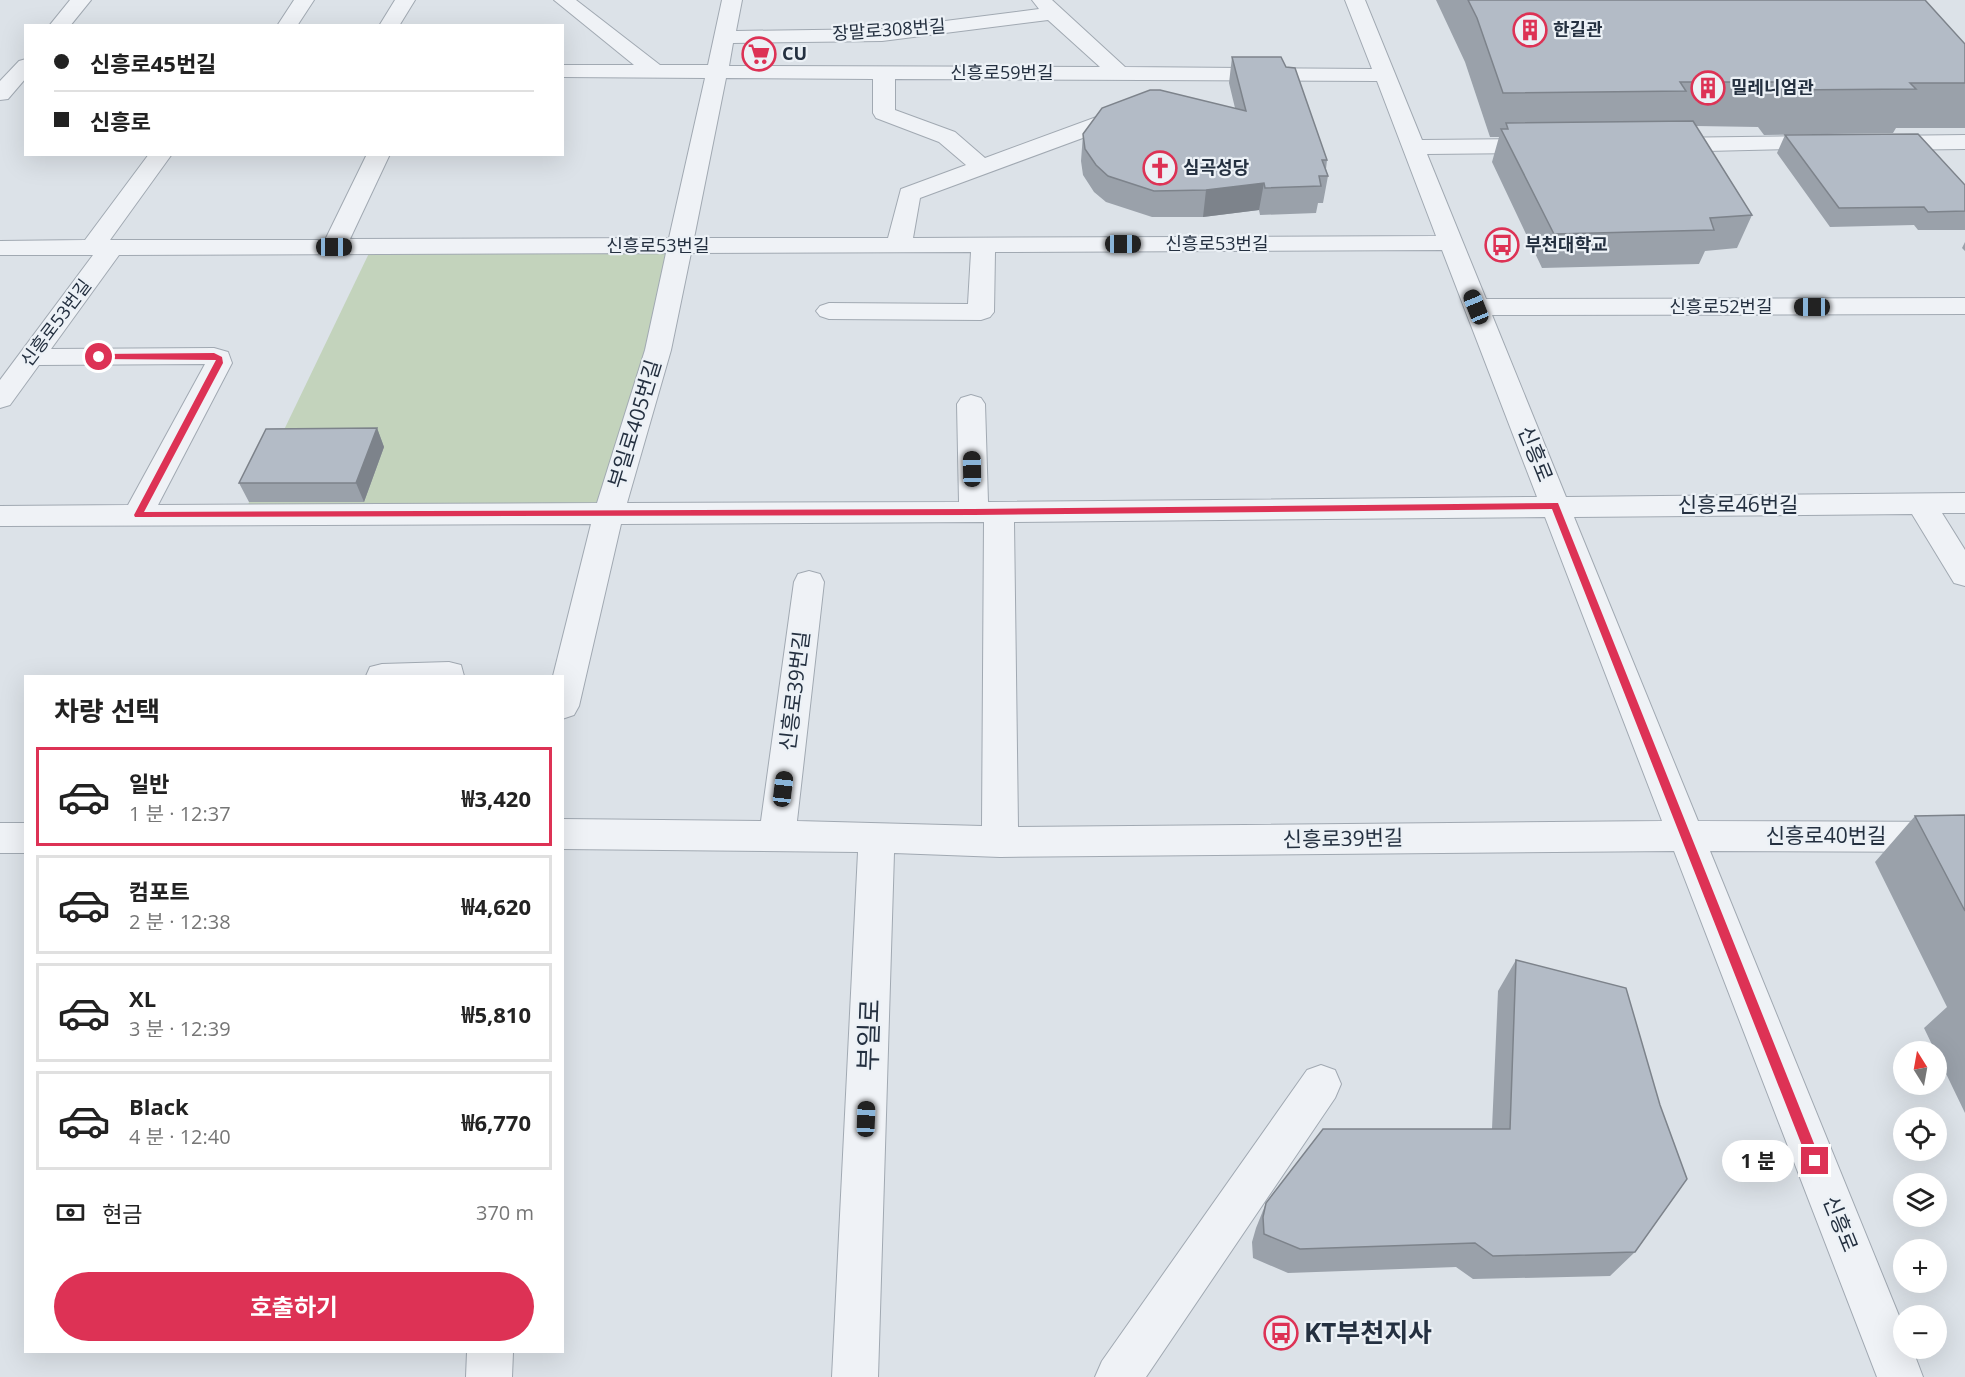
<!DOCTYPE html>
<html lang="ko">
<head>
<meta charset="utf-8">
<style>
  body { margin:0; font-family:"Open Sans","Noto Sans KR",sans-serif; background:#f6f6f6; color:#222; height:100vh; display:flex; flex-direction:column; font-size:22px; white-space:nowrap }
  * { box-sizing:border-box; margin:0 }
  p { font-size:20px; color:#767676 }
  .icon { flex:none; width:33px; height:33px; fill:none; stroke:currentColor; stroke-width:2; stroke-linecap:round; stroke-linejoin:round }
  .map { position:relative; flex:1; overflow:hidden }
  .side { position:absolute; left:24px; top:675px; width:540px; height:678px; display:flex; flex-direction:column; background:#fff; border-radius:0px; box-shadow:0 6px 24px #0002 }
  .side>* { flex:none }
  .top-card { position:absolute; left:24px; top:24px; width:540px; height:132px; border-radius:0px; box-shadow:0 6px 24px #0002; display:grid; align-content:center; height:132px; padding:0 30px; background:#fff }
  .needle { width:39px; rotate:349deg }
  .buttons { position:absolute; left:1893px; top:1041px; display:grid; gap:12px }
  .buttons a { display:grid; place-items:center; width:54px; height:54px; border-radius:50%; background:#fff; box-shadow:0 6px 24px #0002; font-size:30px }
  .end { position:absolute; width:27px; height:27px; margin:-14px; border:8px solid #dd3255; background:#fff; box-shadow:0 0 0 3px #fff }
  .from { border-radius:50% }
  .bubble { position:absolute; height:42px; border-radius:21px; background:#fff; box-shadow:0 6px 24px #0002; font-size:20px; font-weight:700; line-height:42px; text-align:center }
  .car { position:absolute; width:18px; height:36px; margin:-18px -9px; border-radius:8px; box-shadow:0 0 4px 2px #0007; background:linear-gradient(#222 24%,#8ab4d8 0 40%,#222 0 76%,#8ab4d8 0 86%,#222 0) }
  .top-card b { display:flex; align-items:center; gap:21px; height:57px; font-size:22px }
  .top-card b+b { border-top:2px solid #e0e0e0 }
  .top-card i { width:15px; height:15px; background:#222 }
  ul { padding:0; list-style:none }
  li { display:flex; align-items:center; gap:18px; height:99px; margin:0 12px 9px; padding:0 18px; border:3px solid #e0e0e0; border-radius:0px }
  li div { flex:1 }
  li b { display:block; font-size:22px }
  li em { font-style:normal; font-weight:700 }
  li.current { border-color:#dd3255 }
  li>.icon { width:54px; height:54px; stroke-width:1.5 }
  h2 { padding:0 30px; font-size:27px; line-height:72px }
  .pay { display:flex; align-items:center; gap:15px; height:66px; padding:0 30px; font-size:22px }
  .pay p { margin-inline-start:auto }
  .button { display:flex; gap:12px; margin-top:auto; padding:12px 30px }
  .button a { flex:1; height:69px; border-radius:36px; background:#dd3255; color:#fff; font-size:24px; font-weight:700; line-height:69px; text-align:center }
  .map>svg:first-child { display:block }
  .green { fill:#c3d3bc }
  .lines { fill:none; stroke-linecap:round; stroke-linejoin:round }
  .minor-casing { stroke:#a1a9b2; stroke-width:2 }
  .minor { fill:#eff2f6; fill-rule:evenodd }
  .wall { fill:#9aa1aa }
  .shaded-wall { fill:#7d838b }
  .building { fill:#b3bbc6; stroke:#7d838b; stroke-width:1.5 }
  .route { fill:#dd3255 }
  .labels { text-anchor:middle; stroke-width:4.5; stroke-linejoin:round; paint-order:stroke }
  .far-street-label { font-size:18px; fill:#243040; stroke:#ecf1f6 }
  .far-poi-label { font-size:18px; font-weight:bold; fill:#243040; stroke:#ecf1f6; text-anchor:start }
  .street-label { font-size:21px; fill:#243040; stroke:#ecf1f6 }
  .near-street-label { font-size:26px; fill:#243040; stroke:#ecf1f6 }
  .near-poi-label { font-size:26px; font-weight:bold; fill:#243040; stroke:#ecf1f6; text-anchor:start }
</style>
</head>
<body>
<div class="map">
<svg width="1965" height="1377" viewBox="0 0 1965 1377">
  <rect width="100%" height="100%" fill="#dce2e8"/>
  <path class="green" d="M680,246L609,513L243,515L372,247Z"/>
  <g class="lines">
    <g class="minor-casing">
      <path id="minor" d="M70,0H91L70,26H49Z
        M294,0H314L297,26H277Z
        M395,0H415L399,26H379Z
        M554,0H576L660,65H708L722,0H742L736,31L882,29L1039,9L1032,0H1052L1125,67L1372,69L1345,0H1365L1422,140L1540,139L1548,141L1551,146L1548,151L1540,153L1427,154L1486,299L1965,298V314L1492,315L1566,497L1965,493V513H1942L1965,550V586L1954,583L1912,514L1574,517L1698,821L1965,822V852L1710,851L1904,1328V1348H1912L1923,1377H1877L1674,851L1000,857L894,853L878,1377H832L858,852L562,849V819L761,821L794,582L798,574L809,571L820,574L824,582L797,821L982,826L984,522L621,524L579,706L574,715L562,719V676H553L591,524L0,526V506L128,505L205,364L39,365L10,405L0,408V380L93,255H0V241L85,240L149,154H172L110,240H325L367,154H390L350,239L669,238L705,78L562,77V65H634ZM1048,20L1100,67L729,66L733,43L882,41ZM726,78L873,79V113L876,118L939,142L966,165L901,189L888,238H694ZM895,79L1377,81L1436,236L913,238L920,198L1137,118L1140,113L1137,108H1121L985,158L955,132L895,110ZM1442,250L1537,497L988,502L985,404L981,398L971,395L961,398L957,404L959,502L627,503L671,350L691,253L971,252L968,304L829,303L820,306L816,311L820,316L829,319L981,320L990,317L994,312L995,252ZM666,253L645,350L597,503L158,505L232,363L228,352L214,348L51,349L119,255ZM1545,517L1662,821L1018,827L1014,522Z
        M26,59V78L8,99L0,100V81L19,61Z
        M1965,135V149L1883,150L1875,148L1872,143L1875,138L1883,136Z
        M1825,136L1833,138L1836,143L1833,148L1664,152L1656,150L1653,145L1656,140L1664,138Z
        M449,662L461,665L464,676H366L370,667L382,664Z
        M0,823H26V853H0Z
        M1321,1065L1335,1070L1341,1084L1335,1098L1146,1377H1095L1102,1361L1307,1070Z
        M467,1352H513L512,1377H466Z"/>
    </g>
    <use href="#minor" class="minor"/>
  </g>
  <path class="wall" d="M1436,0H1925L1965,44V128H1896L1893,133L1764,135L1758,127L1696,126L1752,215L1737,248L1705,251L1699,264L1542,268L1492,162L1499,137H1490L1465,62Z
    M1232,57L1327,160L1326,169L1328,176L1323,203H1318L1316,213L1260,215L1259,210L1203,217H1152L1106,202L1094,192L1083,175L1081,161L1083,134L1235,108L1229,83Z
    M1785,135L1965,185V230H1918L1914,225L1830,227L1777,153Z
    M1965,242V251L1962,248Z
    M377,428L384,447L364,502H249L239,483Z
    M1965,815V1113L1924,1028L1947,1007L1875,862L1915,816Z
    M1516,960L1635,1252L1610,1276L1473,1279L1456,1267L1288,1273L1253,1258L1252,1242L1256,1228L1266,1203L1492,1129L1498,991Z"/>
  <path class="shaded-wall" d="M1264,183L1259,210L1203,217L1206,190Z
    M377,428L384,447L364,502L356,483Z"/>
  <path class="building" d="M1468,0H1925L1965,44V83H1910L1916,89L1784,90L1778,82H1680L1686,91L1503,93L1477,18Z
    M1232,57H1281L1286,67L1295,68L1327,160H1322L1328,176H1319L1321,186L1265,188L1264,183L1206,190L1154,191L1108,176L1096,165L1085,149L1083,134L1102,108L1150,90H1160L1246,111Z
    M1693,121L1752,215L1710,218L1714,230L1554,234L1501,129H1508L1506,123Z
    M1918,134L1965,185V211L1928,212L1924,207L1839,208L1785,135Z
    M377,428L356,483H239L266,429Z
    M1965,815V911L1915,816Z
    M1516,960L1626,988L1660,1105L1687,1179L1635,1252L1493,1256L1475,1243L1300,1249L1264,1234L1263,1217L1266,1203L1323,1129H1510Z"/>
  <path class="route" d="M214,353L222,357L223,363L144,512L974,509L1558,503L1821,1161L1819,1165L1815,1167L1808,1161L1552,509L974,515L135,517L134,515L216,360L99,359L95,357L99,354Z"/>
  <defs>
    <g id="building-ring" transform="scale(1.725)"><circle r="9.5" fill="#ecf1f6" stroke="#dd3255" stroke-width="1.5"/><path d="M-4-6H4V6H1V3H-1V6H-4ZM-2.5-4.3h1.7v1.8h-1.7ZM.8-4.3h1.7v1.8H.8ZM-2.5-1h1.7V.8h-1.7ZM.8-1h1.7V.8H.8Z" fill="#dd3255"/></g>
    <g id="supermarket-ring" transform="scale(1.725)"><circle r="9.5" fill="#ecf1f6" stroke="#dd3255" stroke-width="1.5"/><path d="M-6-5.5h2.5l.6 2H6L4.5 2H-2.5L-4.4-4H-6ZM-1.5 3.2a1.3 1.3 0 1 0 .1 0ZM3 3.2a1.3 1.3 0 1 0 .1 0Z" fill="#dd3255"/></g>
    <g id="church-ring" transform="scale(1.725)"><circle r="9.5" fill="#ecf1f6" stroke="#dd3255" stroke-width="1.5"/><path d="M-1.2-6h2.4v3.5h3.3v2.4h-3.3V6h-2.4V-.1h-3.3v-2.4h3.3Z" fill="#dd3255"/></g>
    <g id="bus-ring" transform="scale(1.725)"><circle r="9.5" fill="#ecf1f6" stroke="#dd3255" stroke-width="1.5"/><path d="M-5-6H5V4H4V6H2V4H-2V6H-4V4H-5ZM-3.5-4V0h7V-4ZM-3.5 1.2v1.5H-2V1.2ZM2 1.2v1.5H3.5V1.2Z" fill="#dd3255"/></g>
  </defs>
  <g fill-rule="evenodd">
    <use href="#building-ring" x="1530" y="30"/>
    <use href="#supermarket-ring" x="759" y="54"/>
    <use href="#building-ring" x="1708" y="88"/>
    <use href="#church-ring" x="1160" y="168"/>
    <use href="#bus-ring" x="1502" y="245"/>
    <use href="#bus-ring" x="1281" y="1333"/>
  </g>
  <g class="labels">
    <g class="far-street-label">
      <text transform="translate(889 30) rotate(-4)" y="6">장말로308번길</text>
      <text x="1002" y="79">신흥로59번길</text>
      <text x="1217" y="250">신흥로53번길</text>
      <text x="658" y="252">신흥로53번길</text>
      <text x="1721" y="313">신흥로52번길</text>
      <text transform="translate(56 323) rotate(-53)" y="6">신흥로53번길</text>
    </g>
    <g class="far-poi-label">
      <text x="1553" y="36">한길관</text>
      <text x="782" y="60">CU</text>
      <text x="1731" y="94">밀레니엄관</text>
      <text x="1183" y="174">심곡성당</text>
      <text x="1525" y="251">부천대학교</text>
    </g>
    <g class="street-label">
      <text transform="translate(635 424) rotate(-73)" y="7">부일로405번길</text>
      <text transform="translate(1535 454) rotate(68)" y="7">신흥로</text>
      <text x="1738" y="512">신흥로46번길</text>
      <text transform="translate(795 691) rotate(-83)" y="7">신흥로39번길</text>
      <text x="1826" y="843">신흥로40번길</text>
      <text transform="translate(1343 839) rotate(-1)" y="7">신흥로39번길</text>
      <text transform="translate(1840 1224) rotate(68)" y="7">신흥로</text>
    </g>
    <g class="near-street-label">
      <text transform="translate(869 1035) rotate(-88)" y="9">부일로</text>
    </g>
    <g class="near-poi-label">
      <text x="1304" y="1342">KT부천지사</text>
    </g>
  </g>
</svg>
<div class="buttons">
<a><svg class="needle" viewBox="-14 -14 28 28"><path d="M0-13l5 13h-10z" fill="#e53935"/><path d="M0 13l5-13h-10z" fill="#767676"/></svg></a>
<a><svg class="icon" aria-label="locate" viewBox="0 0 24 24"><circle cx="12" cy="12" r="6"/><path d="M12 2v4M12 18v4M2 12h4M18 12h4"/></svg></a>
<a><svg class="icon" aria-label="layers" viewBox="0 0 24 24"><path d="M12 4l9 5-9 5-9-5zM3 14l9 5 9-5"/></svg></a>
<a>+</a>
<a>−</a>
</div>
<i class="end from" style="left:99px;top:357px"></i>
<i class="end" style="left:1815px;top:1161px"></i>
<div class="bubble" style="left:1722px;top:1140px;width:72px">1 분</div>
<i class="car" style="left:1123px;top:244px;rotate:90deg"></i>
<i class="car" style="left:334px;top:247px;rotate:90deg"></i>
<i class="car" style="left:1476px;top:307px;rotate:338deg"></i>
<i class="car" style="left:1812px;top:307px;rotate:270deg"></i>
<i class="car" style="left:972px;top:469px;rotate:359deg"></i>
<i class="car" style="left:783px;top:789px;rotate:7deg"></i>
<i class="car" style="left:866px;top:1119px;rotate:2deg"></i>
<div class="top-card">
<b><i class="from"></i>신흥로45번길</b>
<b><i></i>신흥로</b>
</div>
<section class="side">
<h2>차량 선택</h2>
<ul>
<li class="current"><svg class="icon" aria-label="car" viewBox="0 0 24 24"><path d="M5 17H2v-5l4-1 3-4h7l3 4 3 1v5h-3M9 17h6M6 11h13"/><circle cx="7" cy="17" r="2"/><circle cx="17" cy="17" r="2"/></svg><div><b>일반</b><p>1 분 · 12:37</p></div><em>₩3,420</em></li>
<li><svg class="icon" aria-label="car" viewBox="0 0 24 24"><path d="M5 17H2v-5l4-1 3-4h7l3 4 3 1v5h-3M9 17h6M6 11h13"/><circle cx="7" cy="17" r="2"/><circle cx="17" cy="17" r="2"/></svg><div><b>컴포트</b><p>2 분 · 12:38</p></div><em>₩4,620</em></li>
<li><svg class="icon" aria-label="car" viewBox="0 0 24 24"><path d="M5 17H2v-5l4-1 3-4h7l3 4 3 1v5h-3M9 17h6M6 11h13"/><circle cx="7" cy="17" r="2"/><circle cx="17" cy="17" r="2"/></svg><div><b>XL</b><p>3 분 · 12:39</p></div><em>₩5,810</em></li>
<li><svg class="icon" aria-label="car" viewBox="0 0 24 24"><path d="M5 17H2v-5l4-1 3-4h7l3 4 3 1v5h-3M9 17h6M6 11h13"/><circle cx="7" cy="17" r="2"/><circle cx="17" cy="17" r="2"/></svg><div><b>Black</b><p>4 분 · 12:40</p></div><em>₩6,770</em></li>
</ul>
<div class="pay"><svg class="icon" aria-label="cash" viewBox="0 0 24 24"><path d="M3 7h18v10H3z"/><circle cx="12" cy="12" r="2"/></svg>현금<p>370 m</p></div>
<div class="button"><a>호출하기</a></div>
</section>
</div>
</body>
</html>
